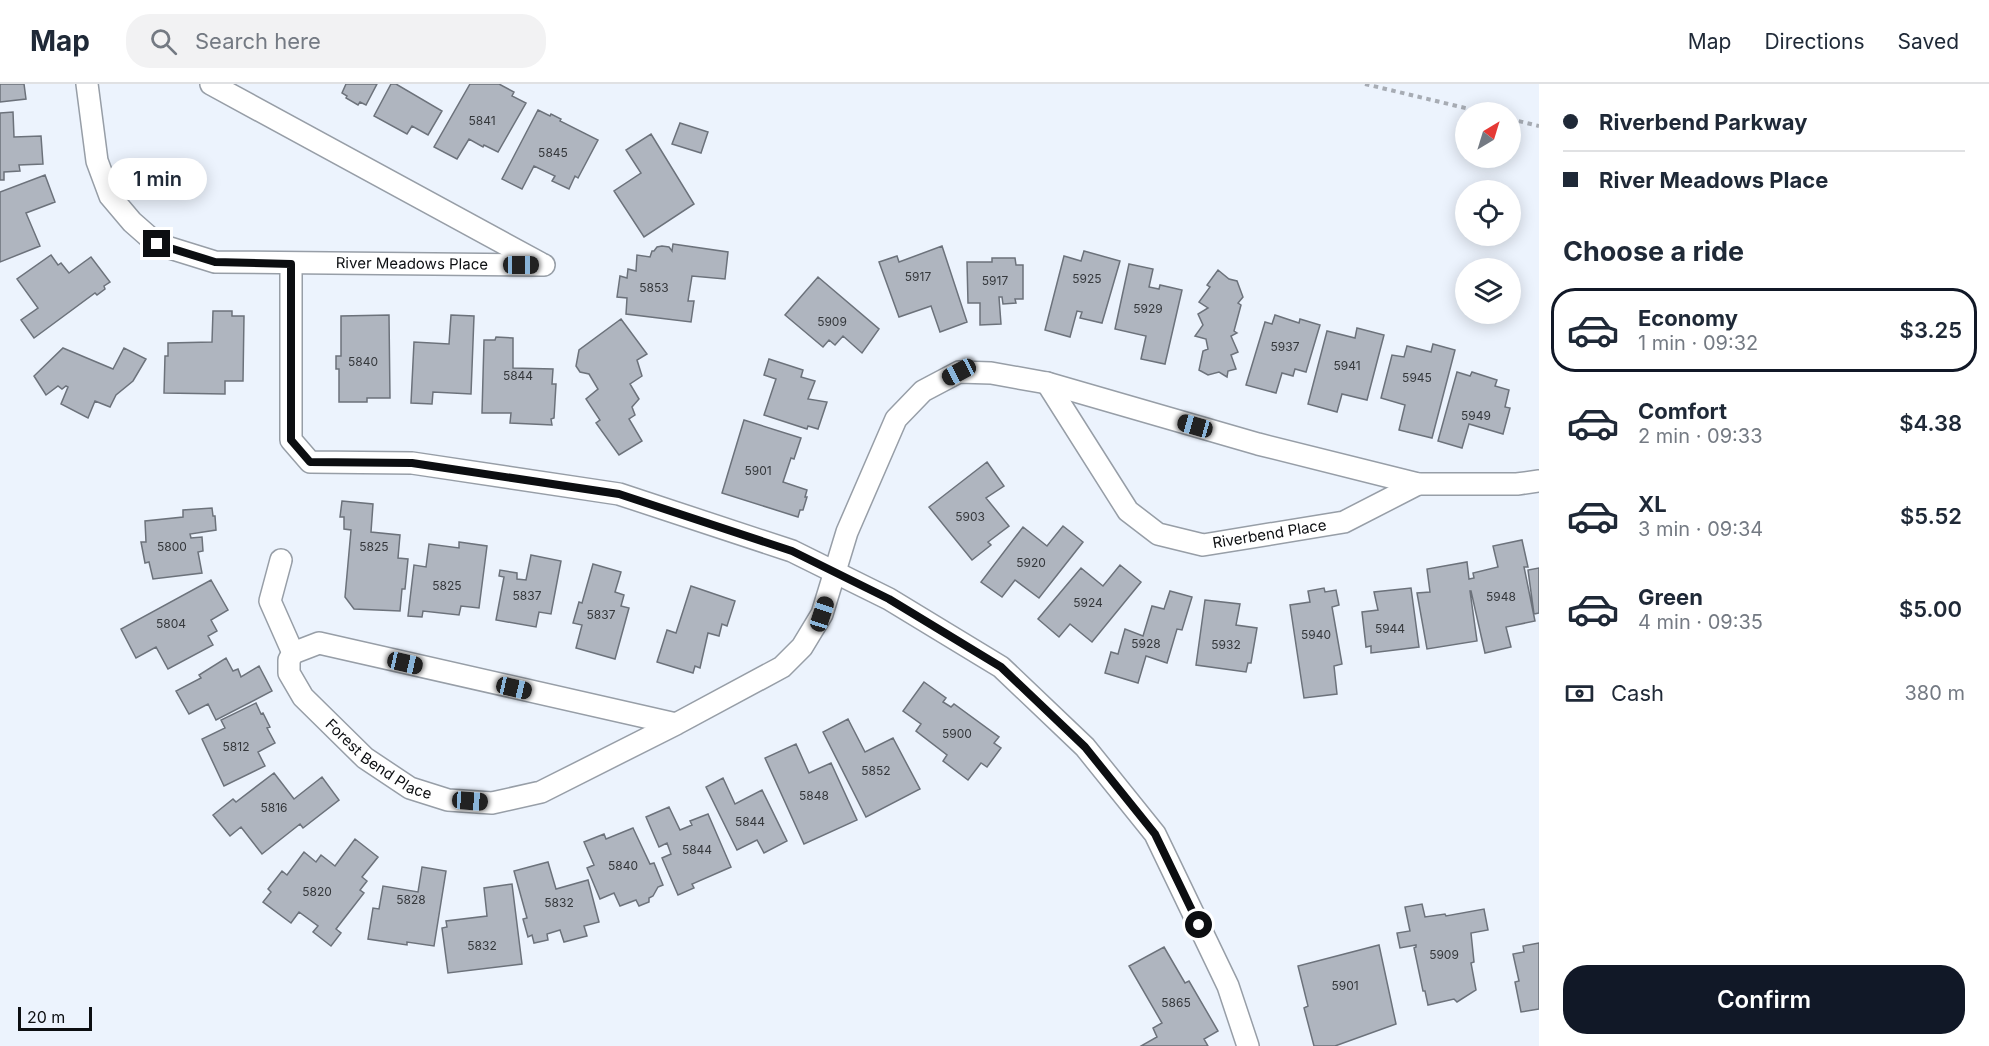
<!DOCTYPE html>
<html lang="en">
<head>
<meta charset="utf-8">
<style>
  body { margin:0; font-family:Inter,sans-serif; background:#f2f2f3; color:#1f2937; height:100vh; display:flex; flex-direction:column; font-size:22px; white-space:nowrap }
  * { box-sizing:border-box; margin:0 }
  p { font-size:20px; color:#747a83 }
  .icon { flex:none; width:33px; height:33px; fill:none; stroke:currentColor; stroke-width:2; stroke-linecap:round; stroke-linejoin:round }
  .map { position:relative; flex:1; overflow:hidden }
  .panel { display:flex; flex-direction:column; background:#fff; width:450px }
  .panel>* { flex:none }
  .guide { display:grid; align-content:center; height:132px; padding:0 24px; background:#fff }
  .needle { width:39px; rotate:38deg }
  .controls { position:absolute; left:1455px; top:18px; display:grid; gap:12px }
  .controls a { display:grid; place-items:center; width:66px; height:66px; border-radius:50%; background:#fff; box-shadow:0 3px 15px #0003; font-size:30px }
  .scale { position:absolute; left:18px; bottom:15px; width:74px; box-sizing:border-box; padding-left:6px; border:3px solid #0c0e11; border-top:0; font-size:16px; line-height:21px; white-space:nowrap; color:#0c0e11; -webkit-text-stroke:4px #ecf3fd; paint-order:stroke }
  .end { position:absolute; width:27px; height:27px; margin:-14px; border:8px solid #0c0e11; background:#fff; box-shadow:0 0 0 3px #fff }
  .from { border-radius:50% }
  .bubble { position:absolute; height:42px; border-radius:21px; background:#fff; box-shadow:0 3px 15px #0003; font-size:20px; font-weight:600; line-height:42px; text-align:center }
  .car { position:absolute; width:18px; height:36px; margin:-18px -9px; border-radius:8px; box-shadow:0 0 4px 2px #0007; background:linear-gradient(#222 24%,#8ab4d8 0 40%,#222 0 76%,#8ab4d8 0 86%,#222 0) }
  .guide b { display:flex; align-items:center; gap:21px; height:57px; font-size:22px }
  .guide b+b { border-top:2px solid #e0e1e3 }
  .guide i { width:15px; height:15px; background:#1f2937 }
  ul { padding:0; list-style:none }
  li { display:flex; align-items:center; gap:18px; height:84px; margin:0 12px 9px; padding:0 12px; border:3px solid transparent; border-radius:24px }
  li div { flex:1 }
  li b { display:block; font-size:22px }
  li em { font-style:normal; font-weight:600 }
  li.on { border-color:#111827 }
  li>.icon { width:54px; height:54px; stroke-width:1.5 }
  h2 { padding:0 24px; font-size:27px; line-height:72px }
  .pay { display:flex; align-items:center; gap:15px; height:66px; padding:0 24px; font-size:22px }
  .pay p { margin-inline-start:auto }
  .primary-button { display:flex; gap:12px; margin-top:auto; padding:12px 24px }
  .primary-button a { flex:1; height:69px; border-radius:24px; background:#111827; color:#fff; font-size:24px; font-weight:600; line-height:69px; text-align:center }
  header { display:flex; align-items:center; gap:36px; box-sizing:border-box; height:84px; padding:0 30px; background:#fff; border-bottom:2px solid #e0e1e3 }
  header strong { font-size:28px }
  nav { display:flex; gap:33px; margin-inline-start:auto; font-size:21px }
  .search { width:420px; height:54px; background:#f2f2f3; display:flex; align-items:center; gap:15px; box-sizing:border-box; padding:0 21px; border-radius:24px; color:#747a83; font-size:22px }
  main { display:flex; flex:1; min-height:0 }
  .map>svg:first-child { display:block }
  .building { fill:#afb5bf; stroke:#6c727b; stroke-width:1.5 }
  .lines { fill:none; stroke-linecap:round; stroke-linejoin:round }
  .street-casing { stroke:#979ea7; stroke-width:24 }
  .path { stroke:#a7acb4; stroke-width:4; stroke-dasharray:4.5 4.5; stroke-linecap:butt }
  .street { stroke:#fff; stroke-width:21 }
  .route { stroke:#0c0e11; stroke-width:8 }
  .labels { text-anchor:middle; stroke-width:6; stroke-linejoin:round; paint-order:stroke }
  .number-label { font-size:12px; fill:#35383c }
  .street-label { font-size:15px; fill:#0c0e11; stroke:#ecf3fd }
</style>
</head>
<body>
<header>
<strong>Map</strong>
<div class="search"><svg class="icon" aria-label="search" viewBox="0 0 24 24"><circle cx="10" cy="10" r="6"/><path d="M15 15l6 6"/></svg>Search here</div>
<nav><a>Map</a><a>Directions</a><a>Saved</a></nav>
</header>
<main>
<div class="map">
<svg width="1539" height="962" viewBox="0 0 1539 962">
  <rect width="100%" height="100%" fill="#ecf3fd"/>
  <path class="building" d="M0,0H24L26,15L0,18Z
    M346,0H377L366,21L360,18L358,21L346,14L347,12L342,9Z
    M391,0H396L442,27L428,51L412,42L407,50L374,32Z
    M470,0H499L514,8L512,12L526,19L498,68L484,61L483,63L469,55L457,75L434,63Z
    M538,26L550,32L551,30L561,35L560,37L598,56L578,94L575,92L569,105L552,97L555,92L534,82L522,105L502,95Z
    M13,28L14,53L41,52L43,80L19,81L20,87L4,88V96H0V29Z
    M680,39L708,48L701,69L672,60Z
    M651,50L694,120L644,153L614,107L641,89L626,66Z
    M45,91L55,118L26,129L40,162L0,178V108Z
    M673,160L728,168L725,195L692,192L688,217H694L691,238L626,230L627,214L617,213L620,192L627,194L628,185L636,187L637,171L650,173L652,167H654L657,163L662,162L669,163L672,167Z
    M942,162L967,238L940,248L931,222L899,233L879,178L897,172L899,178Z
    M1084,167L1120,177L1102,239L1080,234L1082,228L1077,227L1070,253L1045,246L1064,172L1081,177Z
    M51,171L58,181L61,179L69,189L91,173L110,198L104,202L105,205L97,211L95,209L34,254L21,236L38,224L17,195Z
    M992,174H1015L1016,181H1023V215H1015L1016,219L1003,220L1002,213H999L1001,240L980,241V219H968L967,178H992Z
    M1129,180L1153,185L1149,203L1159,205L1160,201L1182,206L1165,280L1141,275L1146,252L1115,245Z
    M1218,186L1229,195L1237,197L1243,213L1238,219L1241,221L1234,247L1237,249L1231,252L1238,268L1231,271L1236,285L1228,287L1227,293L1219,288L1208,291L1199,286L1203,267L1208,265L1206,255L1195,252L1203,241L1198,230L1208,224L1199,218L1210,203L1207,201Z
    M818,193L879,245L862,269L843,252L835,261L829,256L823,263L785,231Z
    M213,227H232V232H244L243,297H225V310L164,309L165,272H168V259L212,258Z
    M389,231L390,314H367V318H339V285H336V272H341V232Z
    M451,231L474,232L471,310L433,308L432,320L411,319L414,258L449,260Z
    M1275,231L1299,239L1300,235L1320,241L1306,288L1295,285L1293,292L1282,289L1276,309L1246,301L1265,238L1272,240Z
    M621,235L647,270L637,276L642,292L630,300L639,315L632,323L635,331L629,335L642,357L619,371L596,339L600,336L586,315L598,305L589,290L580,288L576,282L579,266Z
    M1357,244L1384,251L1367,316L1342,310L1337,328L1308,320L1327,247L1355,254Z
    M496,253L513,254V284L553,285L552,300H556L554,334L551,335L552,341L510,339L511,329H482L484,256H495Z
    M1433,260L1455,266L1432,354L1399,346L1405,321L1381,314L1392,271L1404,273L1407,262L1431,268Z
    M63,264L113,285L124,264L146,275L133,297L116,311L110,323L95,317L88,334L61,320L68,303L66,302L62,305L58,302L46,311L34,292Z
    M769,275L803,286L801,293L815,297L808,315L827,318L818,345L808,342L807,345L764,331L776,295L764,291Z
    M1457,288L1470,292L1472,288L1497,296L1495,302L1509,306L1505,323L1510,324L1503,350L1469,340L1462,364L1438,357Z
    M744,336L801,354L794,375L791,374L783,398L807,406L805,413H807L803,426H800L798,433L722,409Z
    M987,378L1004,402L986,414L1009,442L988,458L991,461L972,476L929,423Z
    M342,417L373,420L371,448L400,451L398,474L408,475L405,505H402L400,527L354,525L345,513L351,446L344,445V433H340Z
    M212,424L213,432H215L216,446L190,450L191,454L202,453L203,467L198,468L202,489L153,495L149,478L145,479L141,458H146L145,437L183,433V426Z
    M1063,442L1083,458L1039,514L1015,496L1002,513L981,498L1023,443L1047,462Z
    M1522,456L1528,483H1524L1535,537L1506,543L1511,563L1485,569L1471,507H1470L1477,557L1427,565L1417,509L1430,508L1427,485L1467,478L1469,495L1474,494L1473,489L1498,483L1493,462Z
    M459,458L487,462L479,524L461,522L459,531L423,527L422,533L408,532L414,481L426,483L429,460L459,464Z
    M531,471L561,477L551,530L539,528L536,543L496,536L504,493L499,492L500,486L517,489V495L526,496Z
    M593,480L621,488L615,508L624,511L621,522L629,524L615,575L576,564L582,541L573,539L579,518L582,519Z
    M1120,481L1141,498L1092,558L1070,540L1059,553L1038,535L1081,484L1103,502Z
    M1539,484V529L1534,530L1528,486Z
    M211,496L228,526L211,536L217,547L208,552L213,561L168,585L156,563L136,574L121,545Z
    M691,502L735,517L727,542L722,540L719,552L708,549L700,584L695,582L693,589L657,578L667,546L676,549Z
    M1324,504L1325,508L1336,506L1339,521L1332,523L1342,580L1334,582L1337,610L1304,614L1290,521L1310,518L1308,507Z
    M1411,504L1419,563L1371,569V562L1366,563L1362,528L1378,526L1374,508Z
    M1170,507L1192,513L1182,546L1177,545L1167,579L1146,572L1138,599L1105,589L1111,568L1118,570L1125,545L1143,552L1152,522L1164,525Z
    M1205,516L1240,520L1236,541L1257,544L1251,579H1248L1246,588L1196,581Z
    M226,574L233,587L238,585L241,593L259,582L272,607L216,636L208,620L189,630L176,607L201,594L199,591Z
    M924,598L946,614L943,618L951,623L954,620L999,653L994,659L1001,664L987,683L981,679L968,696L943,677L947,671L916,647L921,640L903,627Z
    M256,619L261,630L263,629L270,643L267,644L275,659L258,668L265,682L224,702L202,655L225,644L221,636Z
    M848,635L865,668L893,654L920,705L866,733L823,648Z
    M796,660L809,689L831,679L857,736L804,760L765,674Z
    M274,689L294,715L322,693L339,716L303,744L300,740L262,770L241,743L230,752L213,731L233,715L236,718Z
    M723,694L735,720L762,706L787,757L764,769L757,756L737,766L706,703Z
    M669,723L680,746L692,741L690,737L708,730L731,783L692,800L694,804L678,811L662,774L671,770L667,759L659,763L646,733Z
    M633,744L650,780L654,779L663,801L658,803L653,812L649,814V818L639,822L636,816L620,822L614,809L600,815L587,784L594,781L584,758L604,750L606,755Z
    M355,755L378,773L362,793L367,797L360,806L364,809L336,845L341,849L331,862L313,848L318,842L299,828L291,839L263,818L271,808L268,805L282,787L287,791L304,768L316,778L321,771L335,782Z
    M548,778L556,805L588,796L599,838L584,842L587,852L564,858L560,846L547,850L548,856L534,859L532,851L528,853L523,835L527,834L514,787Z
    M422,783L446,787L434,862L407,858V861L368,855L373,824L379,825L383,802L418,808Z
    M512,800L522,880L448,889L442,844L447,843L446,837L487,832L484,804Z
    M1422,820L1425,833L1445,830L1446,832L1484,825L1488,846L1471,849L1474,878L1471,879L1476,906L1457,918L1454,915L1428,921L1425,907H1423L1414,864L1416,863V861L1400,864L1397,849L1410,847L1405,823Z
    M1539,859V925L1521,928L1515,898L1519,897L1513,870L1524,868L1523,862Z
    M1379,861L1396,940L1335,962H1314L1304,924L1308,922L1298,882Z
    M1164,863L1185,899L1189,897L1218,947L1204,955L1208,962H1141L1157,953L1153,944L1162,939L1129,882Z"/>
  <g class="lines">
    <g class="street-casing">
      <g id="street">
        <path id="s1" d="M87,0L97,77L110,112L132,138L157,160L215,178L544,181"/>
        <path d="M211,0L540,179"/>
        <path d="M291,180V356L310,378L412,379L619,410L792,467L889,515L1001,583L1085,663L1155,750L1228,902L1248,962"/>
        <path id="s2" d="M1047,299L1128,427L1158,450L1203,461L1344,438L1418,400"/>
        <path d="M281,476L270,517L293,569"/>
        <path id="s3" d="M676,640L319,559L293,569L289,576V589L303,613L365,674L410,704L448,716L492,719L541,708L676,640L782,583L802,563L822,530L847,448L896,335L923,307L959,288L991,289L1047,299L1258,360L1418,400H1517L1539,397"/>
      </g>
    </g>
    <path class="path" d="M1365,0L1482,28
      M1510,35L1539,42"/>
    <use href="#street" class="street"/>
  </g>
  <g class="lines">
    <path class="route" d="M157,160L215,178L291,180V356L310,378L412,379L619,410L792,467L889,515L1001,583L1085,663L1155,750L1199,841"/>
  </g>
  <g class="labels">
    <g class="number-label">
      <text x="482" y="41">5841</text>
      <text x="553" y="73">5845</text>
      <text x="918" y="197">5917</text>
      <text x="1087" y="199">5925</text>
      <text x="995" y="201">5917</text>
      <text x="654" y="208">5853</text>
      <text x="1148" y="229">5929</text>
      <text x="832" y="242">5909</text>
      <text x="1285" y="267">5937</text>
      <text x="363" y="282">5840</text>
      <text x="1347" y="286">5941</text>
      <text x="518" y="296">5844</text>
      <text x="1417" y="298">5945</text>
      <text x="1476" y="336">5949</text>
      <text x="758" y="391">5901</text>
      <text x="970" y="437">5903</text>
      <text x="172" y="467">5800</text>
      <text x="374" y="467">5825</text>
      <text x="1031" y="483">5920</text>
      <text x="447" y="506">5825</text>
      <text x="527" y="516">5837</text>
      <text x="1501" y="517">5948</text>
      <text x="1088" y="523">5924</text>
      <text x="601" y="535">5837</text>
      <text x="171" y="544">5804</text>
      <text x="1390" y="549">5944</text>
      <text x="1316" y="555">5940</text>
      <text x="1146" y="564">5928</text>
      <text x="1226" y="565">5932</text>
      <text x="957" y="654">5900</text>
      <text x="236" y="667">5812</text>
      <text x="876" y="691">5852</text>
      <text x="814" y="716">5848</text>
      <text x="274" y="728">5816</text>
      <text x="750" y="742">5844</text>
      <text x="697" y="770">5844</text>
      <text x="623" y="786">5840</text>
      <text x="317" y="812">5820</text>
      <text x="411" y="820">5828</text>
      <text x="559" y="823">5832</text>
      <text x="482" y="866">5832</text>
      <text x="1444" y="875">5909</text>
      <text x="1345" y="906">5901</text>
      <text x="1176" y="923">5865</text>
    </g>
    <g class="street-label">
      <text dy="5" stroke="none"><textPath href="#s1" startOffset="440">River Meadows Place</textPath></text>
      <text dy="5" stroke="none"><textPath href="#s2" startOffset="303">Riverbend Place</textPath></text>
      <text dy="5" stroke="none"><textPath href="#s3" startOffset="542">Forest Bend Place</textPath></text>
    </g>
  </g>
</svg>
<div class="controls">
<a><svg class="needle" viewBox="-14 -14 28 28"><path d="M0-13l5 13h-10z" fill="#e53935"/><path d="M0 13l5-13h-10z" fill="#747a83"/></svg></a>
<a><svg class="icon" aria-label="locate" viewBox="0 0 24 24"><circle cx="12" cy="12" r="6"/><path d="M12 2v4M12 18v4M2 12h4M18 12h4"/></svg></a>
<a><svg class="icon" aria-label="layers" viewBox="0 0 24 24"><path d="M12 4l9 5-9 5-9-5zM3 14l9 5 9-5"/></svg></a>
</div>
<div class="scale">20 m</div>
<i class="end from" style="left:1199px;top:841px"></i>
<i class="end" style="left:157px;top:160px"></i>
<div class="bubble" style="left:108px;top:74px;width:99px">1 min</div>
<i class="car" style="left:521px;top:181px;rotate:90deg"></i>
<i class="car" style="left:959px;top:288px;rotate:242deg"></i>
<i class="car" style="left:1195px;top:342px;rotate:286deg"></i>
<i class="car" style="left:822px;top:530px;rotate:18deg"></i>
<i class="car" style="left:405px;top:579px;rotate:103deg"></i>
<i class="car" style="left:514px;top:604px;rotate:103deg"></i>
<i class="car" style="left:470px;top:717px;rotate:94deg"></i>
</div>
<section class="panel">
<div class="guide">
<b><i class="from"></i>Riverbend Parkway</b>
<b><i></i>River Meadows Place</b>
</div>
<h2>Choose a ride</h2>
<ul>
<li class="on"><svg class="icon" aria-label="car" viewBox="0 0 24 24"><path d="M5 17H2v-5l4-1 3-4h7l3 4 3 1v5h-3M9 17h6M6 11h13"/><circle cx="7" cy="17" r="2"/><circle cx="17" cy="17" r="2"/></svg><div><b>Economy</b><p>1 min · 09:32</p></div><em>$3.25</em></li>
<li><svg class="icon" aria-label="car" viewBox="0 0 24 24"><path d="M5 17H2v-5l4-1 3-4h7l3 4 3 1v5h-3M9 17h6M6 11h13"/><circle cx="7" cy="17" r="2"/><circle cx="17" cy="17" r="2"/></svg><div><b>Comfort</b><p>2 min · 09:33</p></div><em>$4.38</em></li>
<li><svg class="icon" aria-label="car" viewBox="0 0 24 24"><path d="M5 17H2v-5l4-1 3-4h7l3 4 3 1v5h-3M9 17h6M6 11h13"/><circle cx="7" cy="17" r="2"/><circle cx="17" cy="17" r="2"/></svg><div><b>XL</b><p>3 min · 09:34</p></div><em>$5.52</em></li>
<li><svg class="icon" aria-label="car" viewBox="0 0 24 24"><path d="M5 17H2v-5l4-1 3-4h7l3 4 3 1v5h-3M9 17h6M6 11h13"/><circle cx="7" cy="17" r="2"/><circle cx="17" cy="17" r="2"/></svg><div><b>Green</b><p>4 min · 09:35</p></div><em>$5.00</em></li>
</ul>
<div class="pay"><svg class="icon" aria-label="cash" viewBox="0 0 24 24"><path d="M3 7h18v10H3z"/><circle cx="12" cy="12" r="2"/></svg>Cash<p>380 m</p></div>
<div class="primary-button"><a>Confirm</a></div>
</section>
</main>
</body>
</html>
